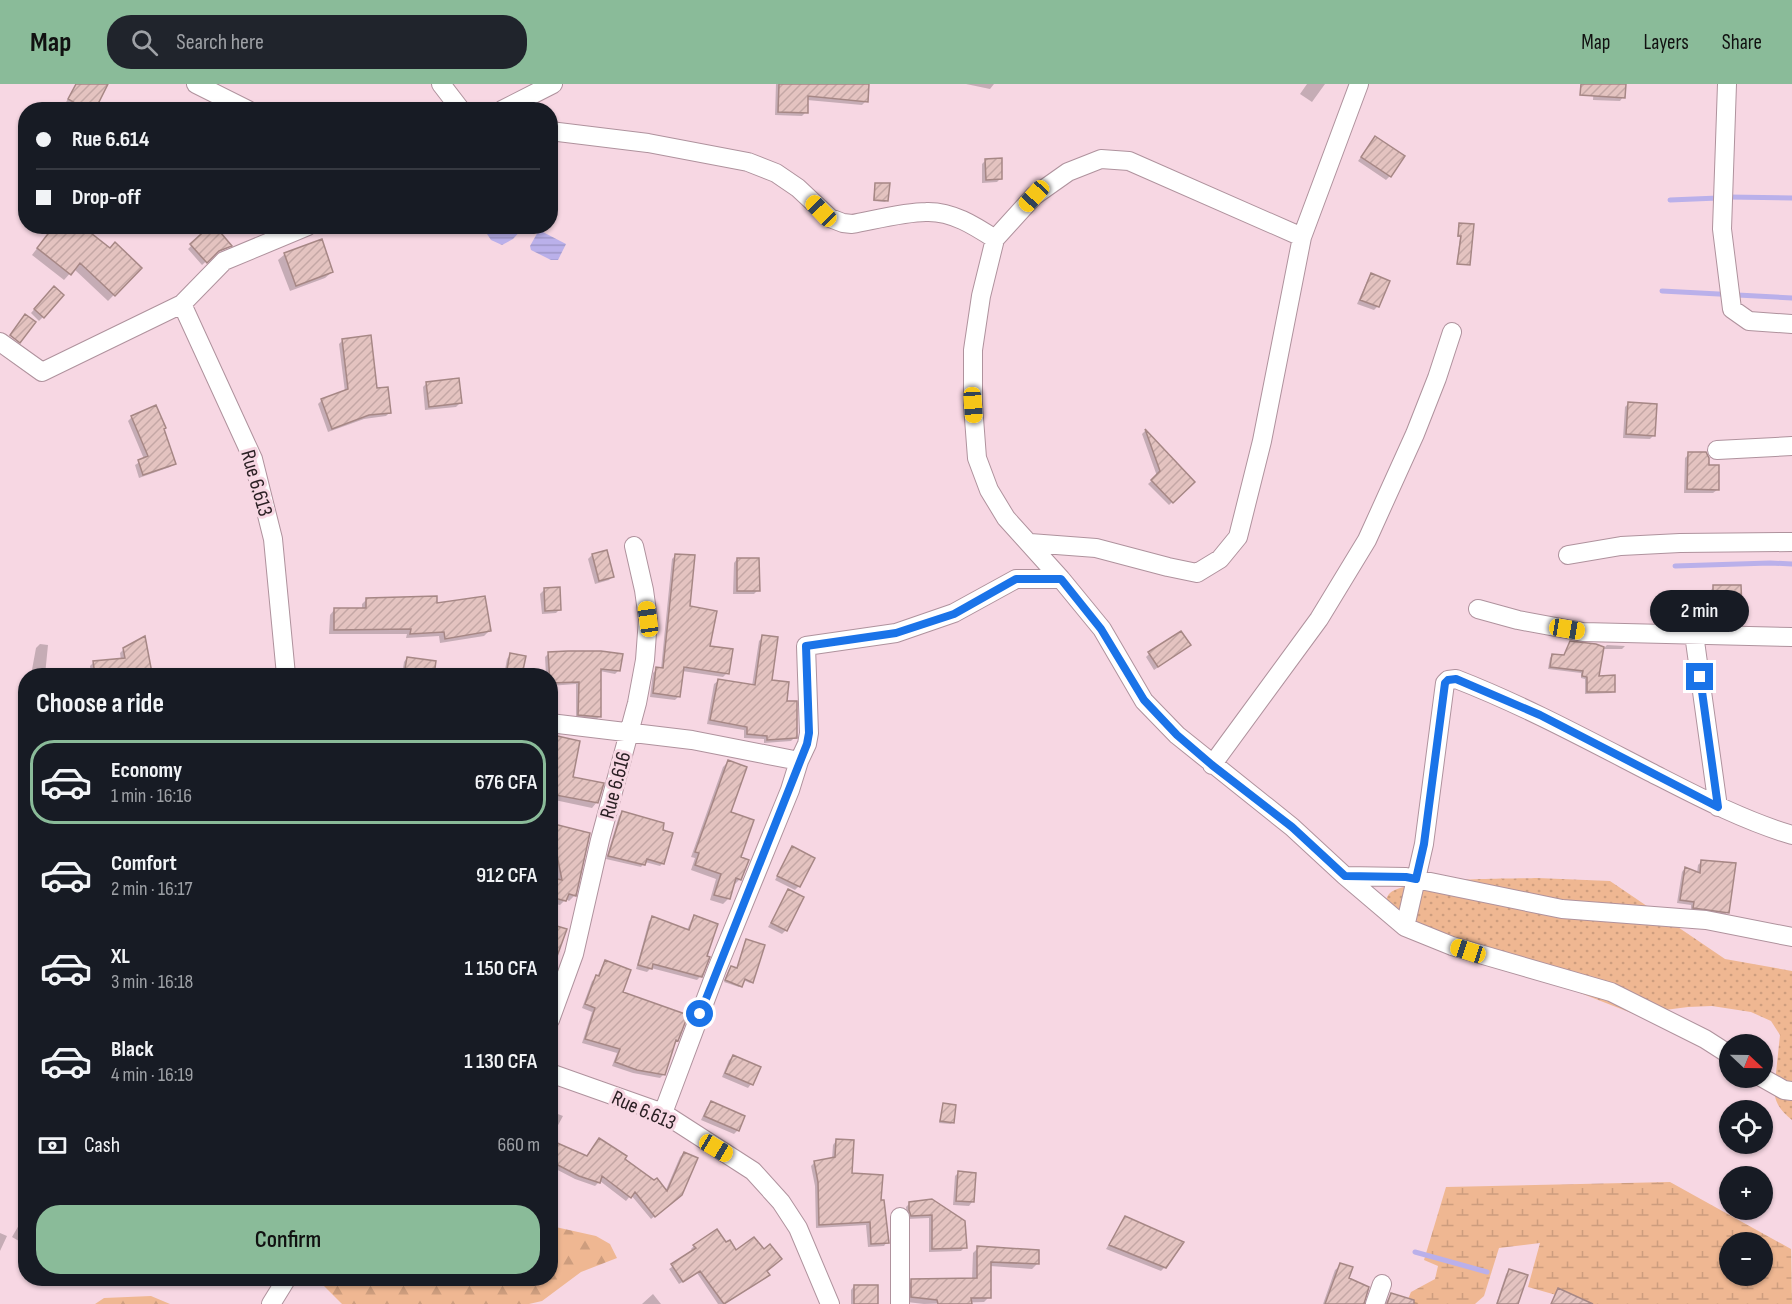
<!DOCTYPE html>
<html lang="en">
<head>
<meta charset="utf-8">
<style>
  body { margin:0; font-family:"Sofia Sans Condensed",sans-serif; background:#20242c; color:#f1f3f6; height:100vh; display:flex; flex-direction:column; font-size:22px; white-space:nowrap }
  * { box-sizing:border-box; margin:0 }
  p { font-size:20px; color:#9ea1a6 }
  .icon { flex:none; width:33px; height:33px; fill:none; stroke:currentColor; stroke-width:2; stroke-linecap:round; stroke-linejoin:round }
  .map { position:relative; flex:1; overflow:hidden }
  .panel { position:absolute; left:18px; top:584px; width:540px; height:618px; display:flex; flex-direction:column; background:#171b24; border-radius:24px; box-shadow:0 2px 4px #0004 }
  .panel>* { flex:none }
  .guide { position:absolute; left:18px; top:18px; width:540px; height:132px; border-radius:24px; box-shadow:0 2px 4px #0004; display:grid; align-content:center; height:132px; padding:0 18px; background:#171b24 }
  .needle { width:39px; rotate:112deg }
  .tools { position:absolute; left:1719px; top:950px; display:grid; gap:12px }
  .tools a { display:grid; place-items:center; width:54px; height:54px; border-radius:50%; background:#171b24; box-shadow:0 2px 4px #0004; font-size:30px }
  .end { position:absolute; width:27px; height:27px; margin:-14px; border:8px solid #1a73e8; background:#fff; box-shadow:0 0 0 3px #fff }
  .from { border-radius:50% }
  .bubble { position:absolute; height:42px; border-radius:21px; background:#171b24; box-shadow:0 2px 4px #0004; font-size:20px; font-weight:600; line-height:42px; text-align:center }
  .car { position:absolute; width:18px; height:36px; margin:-18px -9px; border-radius:8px; box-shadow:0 0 4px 2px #0007; background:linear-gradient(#f5c518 24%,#345 0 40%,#f5c518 0 76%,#345 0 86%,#f5c518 0) }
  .guide b { display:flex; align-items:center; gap:21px; height:57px; font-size:22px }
  .guide b+b { border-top:2px solid #363941 }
  .guide i { width:15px; height:15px; background:#f1f3f6 }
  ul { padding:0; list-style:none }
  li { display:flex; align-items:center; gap:18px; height:84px; margin:0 12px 9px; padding:0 6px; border:3px solid transparent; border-radius:24px }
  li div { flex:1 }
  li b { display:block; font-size:22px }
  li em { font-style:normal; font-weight:600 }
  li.on { border-color:#8abb99 }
  li>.icon { width:54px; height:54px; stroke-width:1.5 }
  h2 { padding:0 18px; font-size:27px; line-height:72px }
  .pay { display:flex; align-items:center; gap:15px; height:66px; padding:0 18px; font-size:22px }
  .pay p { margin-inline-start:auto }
  .button { display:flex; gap:12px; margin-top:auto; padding:12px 18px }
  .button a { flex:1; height:69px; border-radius:24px; background:#8abb99; color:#111; font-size:24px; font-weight:600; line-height:69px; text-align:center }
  header { display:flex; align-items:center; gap:36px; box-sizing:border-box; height:84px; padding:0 30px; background:#8abb99; color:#111 }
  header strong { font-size:28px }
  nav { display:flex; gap:33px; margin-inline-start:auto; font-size:21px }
  .search { width:420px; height:54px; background:#20242c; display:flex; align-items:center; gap:15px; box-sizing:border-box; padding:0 21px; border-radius:24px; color:#9ea1a6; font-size:22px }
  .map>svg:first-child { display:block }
  .grass { fill:url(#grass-dots) }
  .forest { fill:url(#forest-firs) }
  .wetland { fill:url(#wetland-marsh); fill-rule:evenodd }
  .water { fill:url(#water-rules) }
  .shadow { fill:#0003 }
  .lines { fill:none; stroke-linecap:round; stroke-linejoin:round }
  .stream { stroke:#bab0ea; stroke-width:5 }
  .building { fill:url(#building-hatch); stroke:#a68785; stroke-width:1.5 }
  .street-casing { stroke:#af929d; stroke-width:20 }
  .street { stroke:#fff; stroke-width:18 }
  .route { stroke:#1a73e8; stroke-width:8 }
  .labels { text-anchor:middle; stroke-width:6; stroke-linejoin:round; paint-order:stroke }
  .street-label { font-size:21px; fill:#2b2024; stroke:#f7d7e3 }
</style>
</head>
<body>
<header>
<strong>Map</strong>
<div class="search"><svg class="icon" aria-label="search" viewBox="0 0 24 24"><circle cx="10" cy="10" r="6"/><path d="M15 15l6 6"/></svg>Search here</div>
<nav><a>Map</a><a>Layers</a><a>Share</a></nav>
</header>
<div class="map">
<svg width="1792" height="1220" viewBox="0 0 1792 1220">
  <defs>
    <pattern id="grass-dots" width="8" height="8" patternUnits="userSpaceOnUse" patternTransform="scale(1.5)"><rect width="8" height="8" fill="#efb792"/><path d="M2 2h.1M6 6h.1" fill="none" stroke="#cd9d7e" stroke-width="1.8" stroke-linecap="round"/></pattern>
    <pattern id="forest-firs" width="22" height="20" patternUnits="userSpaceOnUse" patternTransform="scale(1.5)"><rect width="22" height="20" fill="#efb792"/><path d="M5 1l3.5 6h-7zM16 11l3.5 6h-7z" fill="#cd9d7e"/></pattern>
    <pattern id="wetland-marsh" width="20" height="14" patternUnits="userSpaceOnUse" patternTransform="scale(1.5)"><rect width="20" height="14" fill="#efb792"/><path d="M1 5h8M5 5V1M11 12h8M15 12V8" fill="none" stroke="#cd9d7e"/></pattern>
    <pattern id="water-rules" width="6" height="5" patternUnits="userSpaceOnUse" patternTransform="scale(1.5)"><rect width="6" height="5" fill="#bab0ea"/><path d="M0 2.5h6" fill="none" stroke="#a097c9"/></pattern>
    <pattern id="building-hatch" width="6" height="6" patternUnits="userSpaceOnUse" patternTransform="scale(1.5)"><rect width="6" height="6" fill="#e4c3c0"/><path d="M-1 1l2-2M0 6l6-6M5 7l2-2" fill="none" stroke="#c4a7a5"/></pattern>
  </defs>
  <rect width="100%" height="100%" fill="#f7d7e3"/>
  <path class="grass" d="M1537,794L1610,797L1725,875L1792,887V1036C1782,1028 1776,1021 1774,1008L1780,951L1771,937L1751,928L1712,922L1688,923L1634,930L1384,832C1385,825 1384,816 1389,810C1404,793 1512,795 1537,794Z"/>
  <path class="forest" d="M551,1142L596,1152L610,1160L617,1174L581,1188L542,1217L529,1220H342L318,1196L319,1194H550Z
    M151,1212L170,1220H95L104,1214Z"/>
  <path class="wetland" d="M1670,1098L1791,1165L1792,1220H1588L1528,1203L1540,1159L1499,1164L1484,1212L1475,1220H1406L1411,1208L1435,1195L1438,1182L1424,1176L1446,1103ZM1730,1158H1762V1191H1730Z"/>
  <path class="water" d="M495,143V142L524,143L513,155L502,161L491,156L487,150L489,144Z
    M539,146L566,160L558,176H551L531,166L530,162Z"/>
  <path class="shadow" d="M76,0H107L93,26H76L65,20Z
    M776,0H868L866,17L862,21L807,16L806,28L802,32L775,31Z
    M966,0H994L990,5Z
    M1307,0H1325L1312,18L1300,10Z
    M1594,0H1624L1623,13L1620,17L1593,16Z
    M1375,54L1390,92L1386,96L1358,77Z
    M986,76L1001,94L997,98L982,99V80Z
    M875,100L887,116L885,118L873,117Z
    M1460,140L1469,180L1457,178L1460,153H1457Z
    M54,142L110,166L140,184L108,217L74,185L64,196L32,171Z
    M212,142L230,162L214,170L202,181L188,165Z
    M285,170L332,188L325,194L290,207L278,176Z
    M1371,191L1378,222L1374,226L1357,220L1368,195Z
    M50,207L43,233L39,237L31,229Z
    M343,256L390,328L386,332L364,335L328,348L318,320L322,316L345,308L339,260Z
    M427,299L460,319L456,323L425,326L423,303Z
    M1629,319L1654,351L1650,355L1623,354L1625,323Z
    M132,333L163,346L174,379L170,383L139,394L135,381L144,375L128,337Z
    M1145,347L1193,398L1169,421L1148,400L1157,392L1142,350Z
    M1689,370L1707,382L1717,406L1713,409H1684L1685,374Z
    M592,471L613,492L609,496L595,500L588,475Z
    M676,471L689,523L708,563L727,589L723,593L682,587L679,612L675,616L650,613L653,589L657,585H661L672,475Z
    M737,475L758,506L754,510H733L734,479Z
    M1714,503L1740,523L1736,527L1710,528V507Z
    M544,506L560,525L556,529L542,530L540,510Z
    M367,515L436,521L489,547L484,552L440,559L439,552L406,554L407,550H329L330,531L334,526H362V520Z
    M763,553L770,598L785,618L795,653L791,657L764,659V655L744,654V646L707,640L714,600L718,597L752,602L759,557Z
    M1570,559L1596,561L1604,564L1607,561L1625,562L1622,565H1602L1597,593L1614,607L1611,609L1585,610V595L1581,594V589L1548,585L1550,574L1552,571L1563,573Z
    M40,560L48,561L45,591H31L36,564Z
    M124,565L151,589L148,591H91L90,582L94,578L121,576L120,569Z
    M1185,565L1154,586L1146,573L1149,570Z
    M548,570L618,587L615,590L600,587L599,633L596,636L576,634V600L550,602V591H546L545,573Z
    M510,571L521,591H504L507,575Z
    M407,574L433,585H454V591H402L404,578Z
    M353,587H365V591H351Z
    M553,653L571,694L597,718L592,724L550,715V656Z
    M728,678L729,729L739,774L740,795L735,800H733L728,815L723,820L710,816L716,795L691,786L695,774L691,773L723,683Z
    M622,729L663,779L660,782L645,778L641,783L606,775L619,732Z
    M550,741L588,750L574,812L569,817L566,815L560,821L550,819V798L553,796L556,797L550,771Z
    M793,764L799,802L795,806L775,796Z
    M1702,777L1727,828L1724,832L1691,827V821L1677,819L1682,788L1685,784L1697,789L1698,781Z
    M789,807L786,846L782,850L768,843Z
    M653,833L687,846L691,837L695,833L701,892L697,896L651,884L647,888L636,885L649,837Z
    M745,858L752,898L750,899L743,896L739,903L724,898L729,885L731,883L736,886Z
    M606,878L621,908L677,956L673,960L664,990L660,994L633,989L612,982L617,969L582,959L592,928L582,924L592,897L597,893L602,882Z
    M733,973L751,1000L748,1004L722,993L729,976Z
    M711,1019L738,1046L734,1050L701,1036L707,1023Z
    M943,1021L952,1039L951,1040L939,1039Z
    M550,1027L563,1032L556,1045L550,1043Z
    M836,1057L850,1091L879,1118L887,1158L884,1162L868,1163L866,1141L816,1144L815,1102L811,1082L815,1078L832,1075L833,1061Z
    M555,1060L665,1108L680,1073L684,1069L677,1114L651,1135L631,1111L626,1117L600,1097L595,1102L575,1095L550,1082V1065Z
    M959,1088L972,1118L969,1122L953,1121L955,1092Z
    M932,1117L965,1163L961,1167L929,1168V1134L907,1135L906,1123L910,1119Z
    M26,1129V1161L12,1153Z
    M1125,1134L1165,1183L1161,1187L1106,1165Z
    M717,1147L726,1160L736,1169L765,1188V1194L723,1220H718L697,1189L679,1200L669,1185L693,1168L691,1165L694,1162Z
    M0,1149L7,1152L0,1167Z
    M978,1164L1037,1180L1032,1185L990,1182L989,1213L984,1218L924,1220L907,1218V1202L912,1197L972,1196L973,1169Z
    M1341,1181L1348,1195L1363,1220H1323L1335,1186Z
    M1510,1186L1517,1220H1496L1506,1190Z
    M854,1202L877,1220H851V1206Z
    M653,1210L661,1220H642Z
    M1391,1211L1418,1219L1417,1220H1384Z"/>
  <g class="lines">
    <path class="stream" d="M1728,113L1792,114
      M1670,116L1718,114
      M1662,207L1792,214
      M1675,482L1770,479L1792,480
      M1415,1168L1487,1188"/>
  </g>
  <path class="building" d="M76,0H108L95,26H87L68,15Z
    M779,0H869L868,18L808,12V29L778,28Z
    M1581,0H1626L1625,14L1580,11Z
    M1375,52L1405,72L1391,93L1361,73Z
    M1002,74V95L986,96L985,75Z
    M875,99H890L888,117L874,116Z
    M1459,139L1474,140L1470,181L1457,180L1461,152H1458Z
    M54,142H82L110,164L115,158L142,184L115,212L80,179L71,191L37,164Z
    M210,142H215L232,162L219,167L207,179L190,160Z
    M322,155L333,188L296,202L284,169Z
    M1371,189L1390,197L1379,223L1360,216Z
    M54,202L64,211L44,234L34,225Z
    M25,230L36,238L20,259L10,251Z
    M371,251L377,304L388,303L391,329L369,331L332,345L321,315L348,305L342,255Z
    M459,294L462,319L429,323L426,298Z
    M1628,318L1657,320L1655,352L1626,350Z
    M156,321L166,344L164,345L176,380L143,391L138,376L148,372L131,332Z
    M1145,345L1195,398L1173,419L1151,396L1160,387Z
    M1688,368H1706L1709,374V381H1719V406L1687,405Z
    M607,466L614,493L599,497L592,470Z
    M675,470L695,471L690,522L717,527L710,562L733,565L729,590L684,583L680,613L653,609L656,583L663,584Z
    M737,474H759L760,507H737Z
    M1713,501H1741L1742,524H1713Z
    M560,503L561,526L545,527L544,504Z
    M437,512V519L485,512L491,547L445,555L444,548L410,550L411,545L334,546V524H366V514Z
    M1181,547L1191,561L1158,583L1148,568Z
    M762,551L778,553L772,596L789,598L787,617H797V654L767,656V652L747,650V643L710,636L718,595L755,601Z
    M145,552L152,589L95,591L93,577L125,574L123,564Z
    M1570,557L1596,560L1604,563L1599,592L1615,591V608H1587V593L1582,592L1583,587L1550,583L1552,570L1564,571Z
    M568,567H601L623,570L620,587L601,585V633L578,631L579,598L550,599L548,568Z
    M510,569L526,572L522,591H506Z
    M407,573L436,577L434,591H404Z
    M553,651L580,657L573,693L604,699L598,719L550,710V662Z
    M728,676L747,683L731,728L754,736L741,773L749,776L741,796L736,794L730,815L714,811L721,790L695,781L699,769L695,768Z
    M622,727L664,739L663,746L673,749L664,780L647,775L645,781L608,772Z
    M550,739L590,749L576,812L569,810L566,817L550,813L552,794L562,796L556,766L550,765Z
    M792,762L815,774L800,803L777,792Z
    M1701,776L1736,779L1729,829L1693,824L1694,818L1680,816L1685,783L1700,789Z
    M788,805L804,813L787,847L771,839Z
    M694,831L718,840L707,872L710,873L702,893L653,880L652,885L638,881L652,832L689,846Z
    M550,840L567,845L552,886H550Z
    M746,855L765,861L753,899L745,895L742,903L725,896L731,882L737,884Z
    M605,876L631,886L623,908L688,931L678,957L676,956L665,991L637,986L615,978L620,965L585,955L595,924L585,920L596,891L599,892Z
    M733,971L761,983L753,1001L725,989Z
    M711,1017L745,1032L739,1047L704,1032Z
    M943,1019L956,1021L954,1039L940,1037Z
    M599,1054L627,1072L625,1075L654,1096L657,1094L667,1107L684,1068L698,1074L682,1111L655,1133L635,1108L631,1114L602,1092L600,1099L579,1092L550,1077V1066L555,1058L587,1072Z
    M836,1055L854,1056L852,1089L883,1091L881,1116H884L889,1159L871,1160L870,1138L819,1141L818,1098L814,1077L835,1073Z
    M958,1087L976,1089L974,1118L956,1117Z
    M932,1115L965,1137L967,1164L932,1165V1131L911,1132L909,1126V1118Z
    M1125,1132L1184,1158L1166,1184L1109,1161Z
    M717,1145L726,1158L730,1156L736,1166L754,1153L764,1165L770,1160L782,1175L767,1187L770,1191L724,1220L700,1187L683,1198L671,1180L696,1164L693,1161Z
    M977,1162L1039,1166V1180L991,1178V1214H971L972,1220H938L937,1216L911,1213V1195L977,1194Z
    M1340,1179L1353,1183L1349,1194L1369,1203L1364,1220H1325Z
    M1509,1185L1528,1191L1518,1220H1497Z
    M854,1201H878V1220H854Z
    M1558,1204L1593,1220H1551Z
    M1391,1209L1414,1216V1220H1387Z"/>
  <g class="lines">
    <g class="street-casing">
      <path id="street" d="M196,0L248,26
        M441,0L461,26
        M1727,0L1722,145L1732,225L1749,237L1792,240
        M502,26L553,0
        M550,47L648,59L748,78L776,89L798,104L830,134L843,139L852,140C874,136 905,128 926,128C952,127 975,142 995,155
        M1302,153L1129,77L1101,75L1068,88L1034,112L995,155L981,212L973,266V321L977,374L989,406L1006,434L1061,495L1102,545L1144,617L1177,651L1292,743L1345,792L1405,843L1452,862L1611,908L1705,955L1730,971
        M182,220L253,375L273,455L286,591
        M0,258L42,288L182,220L224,177L308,142
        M1717,366L1792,362
        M1030,459L1096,464L1168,483L1197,489L1220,475L1238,453L1262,357L1302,153L1359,0
        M1568,471L1621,462L1680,459L1792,458
        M1478,525L1518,536L1583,548L1792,553
        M1694,550L1718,723
        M550,639L692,656L799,677L790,706L717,885L663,1029
        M799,677L807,660L809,649L806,562L896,549L954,529L1016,495H1061
        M1212,681L1319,535L1367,456L1415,350L1437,294L1452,248
        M1345,792L1406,793L1562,825L1706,836L1792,853
        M1405,843L1424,760L1445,599L1448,596L1456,595C1523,621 1586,655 1650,688C1697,712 1742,736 1792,751
        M550,936L574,870L600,756L637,619L645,576L648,535L644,506L634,462
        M550,989L663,1029L753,1087L781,1118L798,1144L830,1220
        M1761,993L1784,1006L1792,1007
        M900,1133V1220
        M271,1220L287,1194
        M1375,1220L1382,1200"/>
    </g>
    <use href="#street" class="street"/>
  </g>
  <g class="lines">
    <path class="route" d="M700,930L807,660L809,649L806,562L896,549L954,530L1016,495H1061L1101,545L1144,616L1177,651L1212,681L1292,743L1345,792L1406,793L1416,795L1424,760L1445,599L1448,596L1456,595L1540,631L1718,723L1700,593"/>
  </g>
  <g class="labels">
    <g class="street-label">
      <text transform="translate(257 399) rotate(74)" y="7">Rue 6.613</text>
      <text transform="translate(615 701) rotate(-75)" y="7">Rue 6.616</text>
      <text transform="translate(644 1026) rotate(24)" y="7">Rue 6.613</text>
    </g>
  </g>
</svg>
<div class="tools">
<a><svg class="needle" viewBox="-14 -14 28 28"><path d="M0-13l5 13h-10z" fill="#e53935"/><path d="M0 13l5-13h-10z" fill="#9ea1a6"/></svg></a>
<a><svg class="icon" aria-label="locate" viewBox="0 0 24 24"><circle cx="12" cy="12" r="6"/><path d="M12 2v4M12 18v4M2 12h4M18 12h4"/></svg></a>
<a>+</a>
<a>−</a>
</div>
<i class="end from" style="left:700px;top:930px"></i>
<i class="end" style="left:1700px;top:593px"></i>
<div class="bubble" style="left:1650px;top:506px;width:99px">2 min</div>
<i class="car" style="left:1034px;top:112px;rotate:222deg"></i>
<i class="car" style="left:821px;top:127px;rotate:316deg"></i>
<i class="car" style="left:973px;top:321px;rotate:176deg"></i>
<i class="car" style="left:648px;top:535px;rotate:352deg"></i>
<i class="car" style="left:1567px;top:545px;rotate:99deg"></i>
<i class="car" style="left:1468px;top:867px;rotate:288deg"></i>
<i class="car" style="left:716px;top:1064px;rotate:121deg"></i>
<div class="guide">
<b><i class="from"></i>Rue 6.614</b>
<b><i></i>Drop-off</b>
</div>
<section class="panel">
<h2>Choose a ride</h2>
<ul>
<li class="on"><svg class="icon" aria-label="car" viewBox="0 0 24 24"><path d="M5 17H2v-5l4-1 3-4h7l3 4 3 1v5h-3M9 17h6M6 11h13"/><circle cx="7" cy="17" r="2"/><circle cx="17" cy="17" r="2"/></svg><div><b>Economy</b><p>1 min · 16:16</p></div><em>676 CFA</em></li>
<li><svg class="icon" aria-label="car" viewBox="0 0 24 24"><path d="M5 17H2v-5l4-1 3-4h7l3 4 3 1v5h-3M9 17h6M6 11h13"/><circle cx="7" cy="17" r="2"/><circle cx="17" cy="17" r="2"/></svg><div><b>Comfort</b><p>2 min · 16:17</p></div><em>912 CFA</em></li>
<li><svg class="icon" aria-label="car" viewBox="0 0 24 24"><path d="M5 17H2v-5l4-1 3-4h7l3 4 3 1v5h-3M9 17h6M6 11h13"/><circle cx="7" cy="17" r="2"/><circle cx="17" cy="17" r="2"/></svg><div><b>XL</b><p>3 min · 16:18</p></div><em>1 150 CFA</em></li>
<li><svg class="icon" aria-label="car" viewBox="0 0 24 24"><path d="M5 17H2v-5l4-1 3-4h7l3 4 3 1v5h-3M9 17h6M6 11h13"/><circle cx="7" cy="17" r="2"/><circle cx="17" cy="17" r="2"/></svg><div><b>Black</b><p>4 min · 16:19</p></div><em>1 130 CFA</em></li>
</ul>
<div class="pay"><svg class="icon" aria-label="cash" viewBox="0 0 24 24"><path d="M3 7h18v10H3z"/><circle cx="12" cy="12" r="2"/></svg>Cash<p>660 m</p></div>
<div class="button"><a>Confirm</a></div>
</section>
</div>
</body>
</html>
